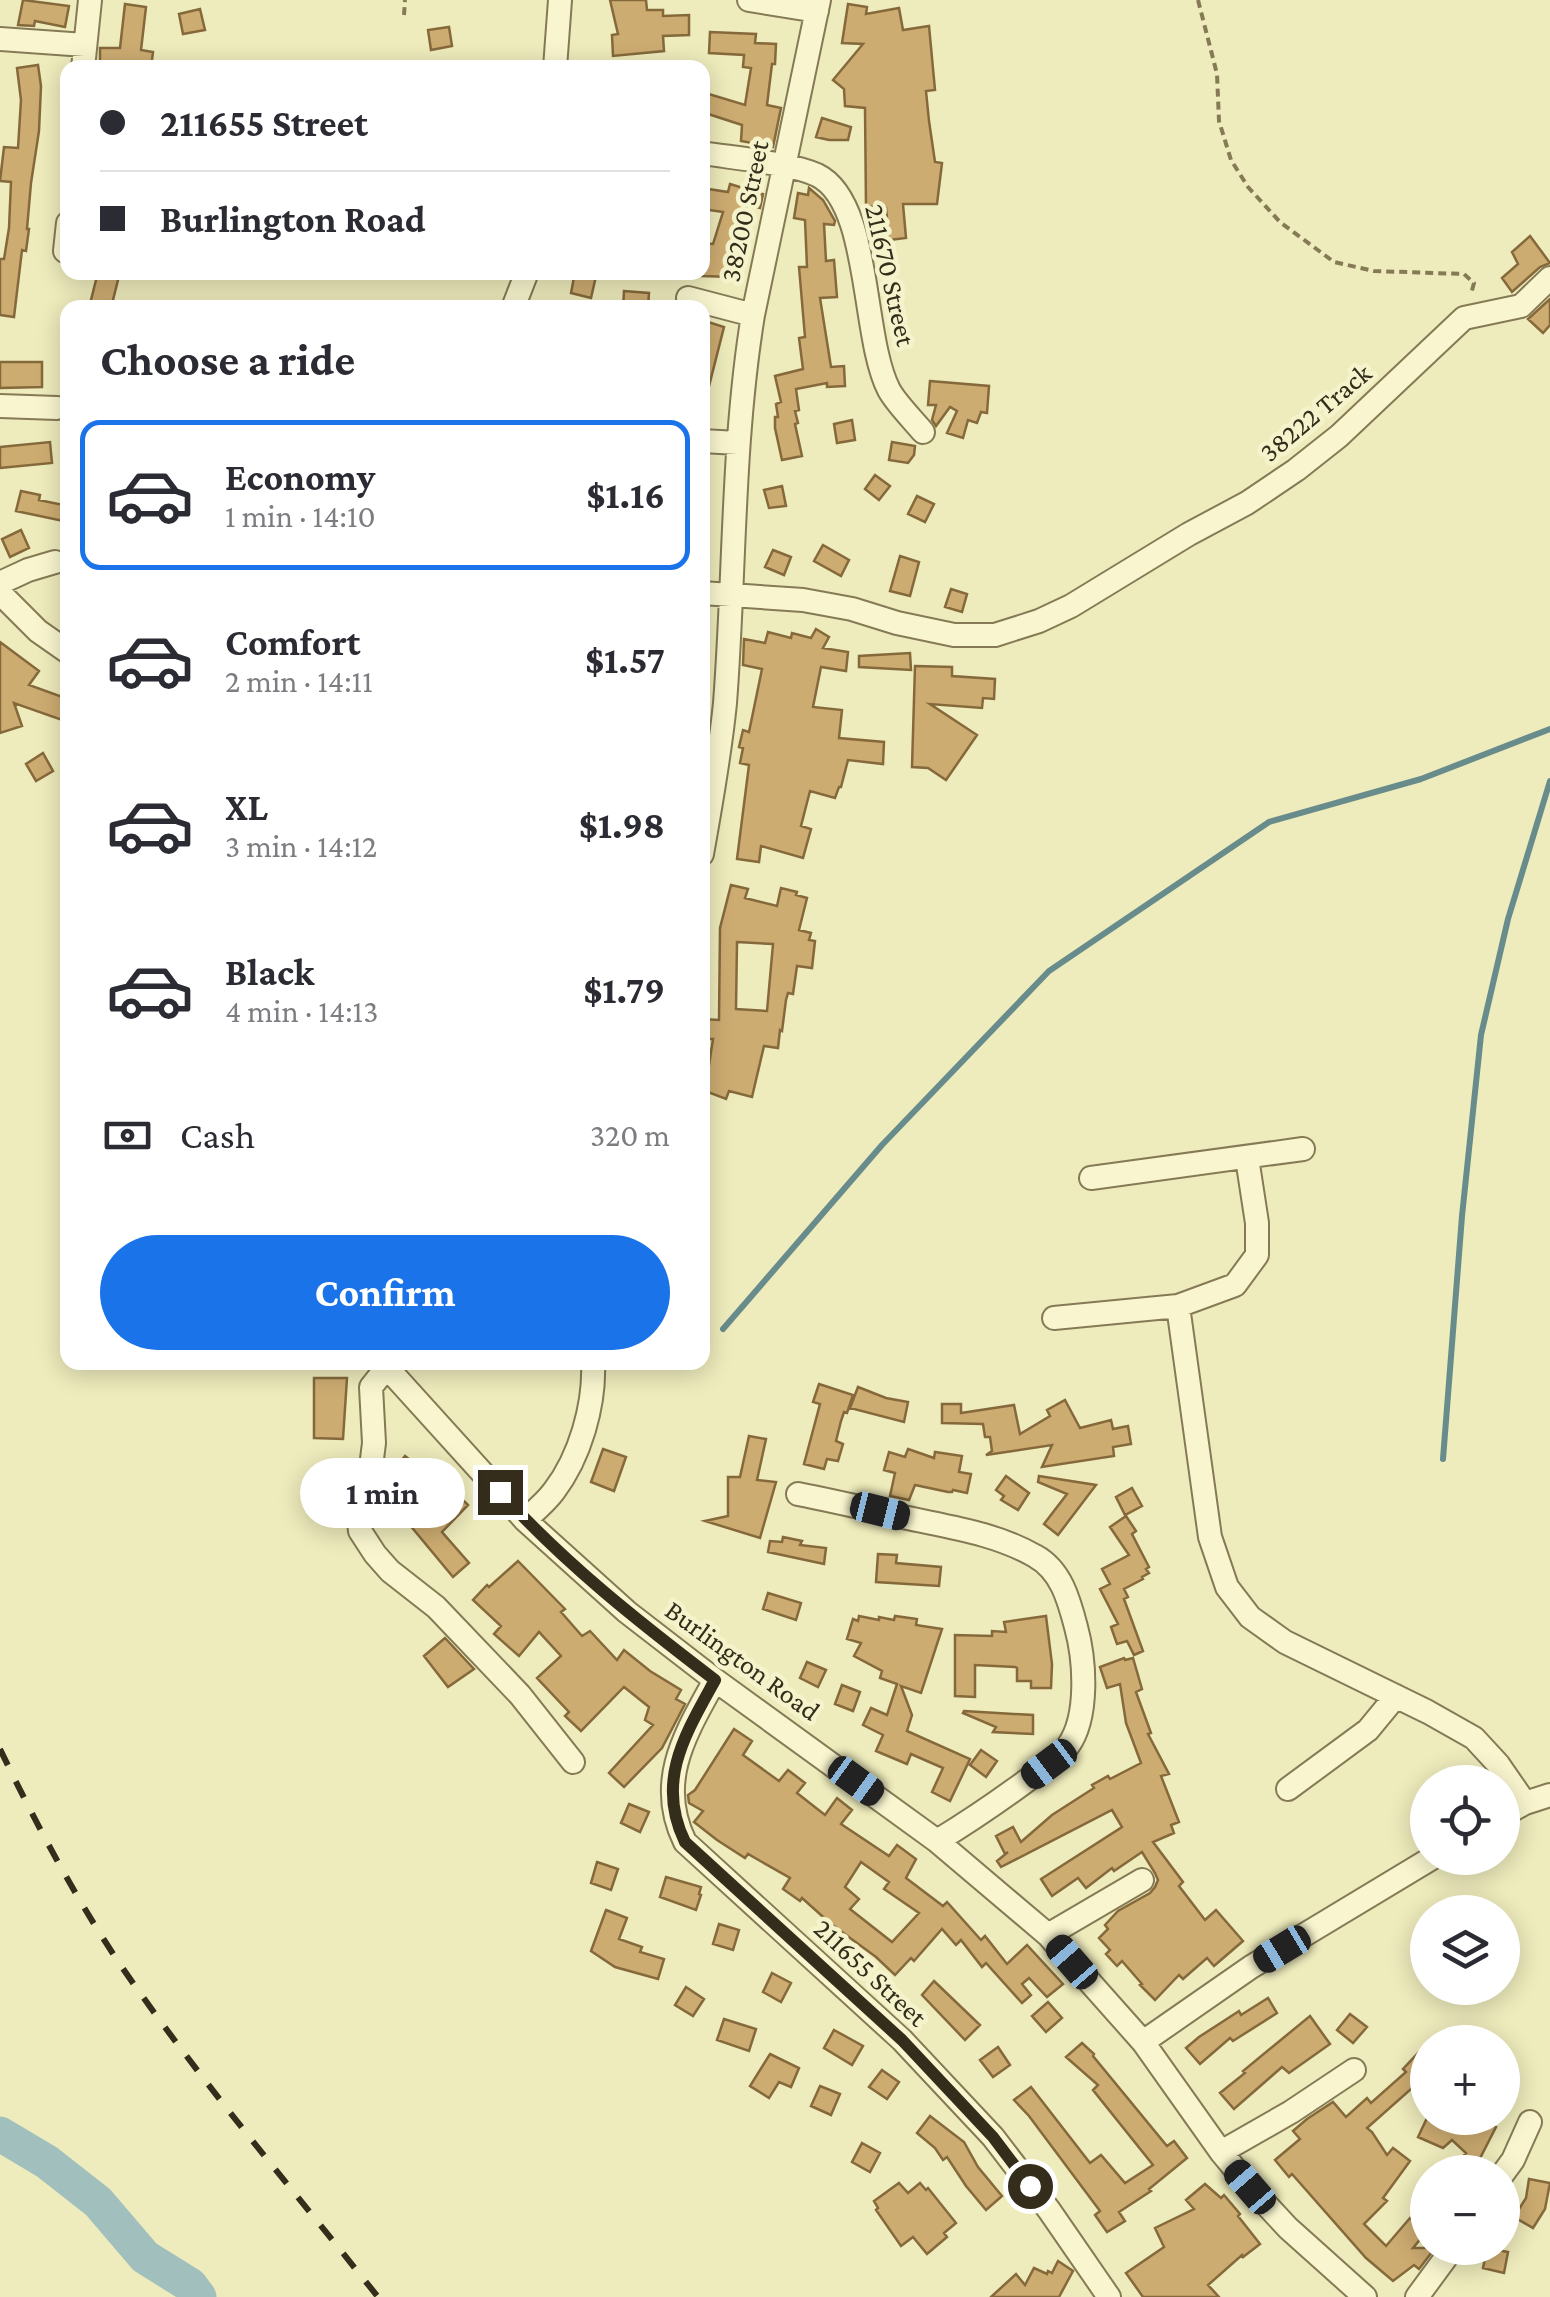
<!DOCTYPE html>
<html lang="en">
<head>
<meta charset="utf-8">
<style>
  body { margin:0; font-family:"Crimson Pro",serif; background:#f7f7f7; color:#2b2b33; height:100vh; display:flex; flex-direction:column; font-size:38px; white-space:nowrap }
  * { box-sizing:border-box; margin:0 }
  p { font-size:32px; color:#7c7c81 }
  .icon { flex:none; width:55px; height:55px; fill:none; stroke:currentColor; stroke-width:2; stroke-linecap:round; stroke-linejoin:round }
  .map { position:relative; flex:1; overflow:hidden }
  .sheet { position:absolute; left:60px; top:300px; width:650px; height:1070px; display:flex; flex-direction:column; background:#fff; border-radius:20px; box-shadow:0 5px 25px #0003 }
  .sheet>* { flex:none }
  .guide { position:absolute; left:60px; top:60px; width:650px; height:220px; border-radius:20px; box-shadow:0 5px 25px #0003; display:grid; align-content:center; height:220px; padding:0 40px; background:#fff }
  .fabs { position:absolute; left:1410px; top:1765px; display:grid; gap:20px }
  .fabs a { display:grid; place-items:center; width:110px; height:110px; border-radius:50%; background:#fff; box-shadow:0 5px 25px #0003; font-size:50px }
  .end { position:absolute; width:45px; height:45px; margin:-22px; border:12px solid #342d1b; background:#fff; box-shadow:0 0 0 5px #fff }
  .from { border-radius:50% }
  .bubble { position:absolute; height:70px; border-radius:35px; background:#fff; box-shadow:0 5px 25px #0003; font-size:32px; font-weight:700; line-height:70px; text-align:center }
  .car { position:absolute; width:30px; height:60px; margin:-30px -15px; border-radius:12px; box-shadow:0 0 8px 2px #0007; background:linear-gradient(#222 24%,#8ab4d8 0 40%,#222 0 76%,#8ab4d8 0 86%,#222 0) }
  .guide b { display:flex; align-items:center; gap:35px; height:95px; font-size:38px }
  .guide b+b { border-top:2px solid #e1e1e2 }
  .guide i { width:25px; height:25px; background:#2b2b33 }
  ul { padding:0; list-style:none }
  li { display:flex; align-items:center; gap:30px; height:150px; margin:0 20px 15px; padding:0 20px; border:5px solid transparent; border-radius:20px }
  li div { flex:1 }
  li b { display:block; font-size:38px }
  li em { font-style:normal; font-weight:700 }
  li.selected { border-color:#1a73e8 }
  li>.icon { width:90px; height:90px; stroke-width:1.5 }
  h2 { padding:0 40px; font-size:45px; line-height:120px }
  .pay { display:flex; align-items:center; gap:25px; height:110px; padding:0 40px; font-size:38px }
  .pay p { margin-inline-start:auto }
  .button { display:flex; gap:20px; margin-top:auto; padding:20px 40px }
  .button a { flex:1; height:115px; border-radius:60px; background:#1a73e8; color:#fff; font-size:40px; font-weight:700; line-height:115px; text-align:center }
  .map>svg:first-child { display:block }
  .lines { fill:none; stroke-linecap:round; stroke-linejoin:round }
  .stream { stroke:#688c8b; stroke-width:6 }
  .river { stroke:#a0bfbd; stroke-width:35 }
  .building { fill:#cdac71; stroke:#85693b; stroke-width:2.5; fill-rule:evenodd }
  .minor-casing { stroke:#857a55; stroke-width:26 }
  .path { stroke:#857a55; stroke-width:4; stroke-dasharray:8 5; stroke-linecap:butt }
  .minor { stroke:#f9f6cf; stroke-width:22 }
  .rail { stroke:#342d1b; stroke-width:6; stroke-dasharray:18 18; stroke-linecap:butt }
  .route { stroke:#342d1b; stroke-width:12 }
  .labels { text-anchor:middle; stroke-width:9; stroke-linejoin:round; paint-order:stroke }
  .street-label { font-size:28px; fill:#342d1b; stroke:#f5f3cb }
</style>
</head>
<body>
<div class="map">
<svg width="1550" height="2297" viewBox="0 0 1550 2297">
  <rect width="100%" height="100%" fill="#eeebbc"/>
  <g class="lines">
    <path class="stream" d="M723,1329L882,1145L1049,971L1269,822L1421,779L1550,729
      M1443,1459L1462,1216L1481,1035L1508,919L1550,781"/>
    <path class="river" d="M0,2134L47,2162L98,2202L145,2257L190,2285L199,2297"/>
  </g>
  <path class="building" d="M23,0L69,6L65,27L35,21L34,26L18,25Z
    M610,0H646L647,10H663V16L689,15V35L663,36L664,51L613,56L612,35L618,34Z
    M125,4L146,7L141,50L153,52L151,68H100V48H120Z
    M848,4L867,7L866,14L899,8L903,30L929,26L935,90L926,91L929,121L935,162L942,163L937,204H903L906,238L889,240L886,208L866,206L865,108L845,106L844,89L833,80L863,44L842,43Z
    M200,9L205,30L183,34L179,14Z
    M449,27L452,46L431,50L428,30Z
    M710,32L756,34L755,43L776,44L775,64H772L767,105L781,108L773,147L741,141L742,125L702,112V92L745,105L751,68L743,67L744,55L709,53Z
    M38,65L41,86L39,131L31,183L27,229H29L26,251L22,250L14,317L0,315V259H4L9,228L11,182L0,181L4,147L18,148L21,100L17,68Z
    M822,118L851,127L848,140H829L816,137Z
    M730,184L763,194L760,208L747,205L741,225L735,223L732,277L702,276V243L713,244L723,212L702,209V188L728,192Z
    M809,188L823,200L835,221L834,225L824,224L826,261L834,260L837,297L820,298L831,367L844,366L845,386L827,387V383L796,389L799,410L795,411L798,423L795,424L802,456L782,460L775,428V417H778L776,404L781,402L775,376L803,369L799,338L805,337L799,267H807L805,220L794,218L798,193L808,195Z
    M1530,236L1550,263L1540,267L1512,292L1502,278L1518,264L1512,252Z
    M98,272H120L111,308H89Z
    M575,272L596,276L591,298L571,293Z
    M624,291L649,293L648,308H623Z
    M1550,299V325L1543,333L1528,319Z
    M702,320L724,327L708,390L702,389Z
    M0,362H42V387L0,388Z
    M930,381L989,386L987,413L981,412L977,423L968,420L963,438L947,433L957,411L950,407L936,426L932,420L936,405H928Z
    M852,420L855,440L837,443L834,424Z
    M50,442L52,463L0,468V447Z
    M892,442L915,446L914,455L908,463L889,460Z
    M875,475L890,486L879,500L865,489Z
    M782,486L786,506L769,508L764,490Z
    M21,491L40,495L39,500L68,506V522L16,511Z
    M917,496L934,504L925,522L908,514Z
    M21,530L29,548L10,557L2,539Z
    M823,545L849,560L841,576L814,561Z
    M773,550L791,557L784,575L765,567Z
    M900,556L919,562L910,596L890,591Z
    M951,589L967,594L962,612L945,607Z
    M816,629L829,637L823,648L848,652L846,671L821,667L813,707L842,710L839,738L884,742L883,764L848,760L841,787H839L835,798L810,791L801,826L811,829L803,858L761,846L759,862L737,859L749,765L740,763L743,748L739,747L743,730L749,732L762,669L743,665L744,639L765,643L768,632L791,638L792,633L811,638Z
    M0,642L39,671L29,685L68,699L62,720L14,703L22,726L0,733Z
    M910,653L911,670L859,667V656Z
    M915,666L952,667V676L995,679L994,699L983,698L982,708L930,704L977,735L946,780L928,768L912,767Z
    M43,753L53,771L36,781L26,764Z
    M731,885L748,889L745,898L777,906L781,888L797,892L796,895L807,898L799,930L811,933L809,940L815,941L812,968L797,966L793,994L788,993L786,1000L782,1031L780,1030L778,1048L764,1046L752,1097L729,1091L726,1099L705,1091L713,1039H702V1019L719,1020L720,928ZM737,942L773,944L767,1011L736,1009Z
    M314,1378H347L343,1439L314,1438Z
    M819,1384L853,1395L847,1413L844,1412L841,1421L836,1441L843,1444L838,1461L827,1459L824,1469L804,1464L820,1404L813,1402Z
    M858,1387L886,1398L908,1402L904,1422L850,1408Z
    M1065,1400L1080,1428L1111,1420L1113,1429L1128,1426L1131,1444L1113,1447L1114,1456L1042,1467L1052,1445L986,1455L992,1451L990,1437H985L983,1424L942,1423V1404H961V1413L1014,1405L1020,1434L1050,1416L1047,1410Z
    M749,1436L766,1439L757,1480L776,1482L760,1538L705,1521L728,1516V1477H740Z
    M603,1449L626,1457L614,1491L591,1482Z
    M908,1449L934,1458L935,1452L962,1456L959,1472L971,1474L967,1493L953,1490L952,1492H948L915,1485L909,1500L890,1496L895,1473L884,1470L889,1452L905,1457Z
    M405,1456L420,1468L400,1491L386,1479Z
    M1006,1476L1029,1493L1018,1510L1001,1500L1004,1496L996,1490Z
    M1039,1476L1096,1485L1058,1535L1044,1524L1067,1494L1038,1482Z
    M1132,1488L1142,1506L1125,1515L1116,1497Z
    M453,1490L468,1505L442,1532L469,1563L453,1577L409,1524L425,1510L429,1514Z
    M1126,1516L1136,1531L1132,1534L1149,1567L1146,1569L1149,1573L1142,1577L1143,1579L1124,1589L1128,1597L1124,1599L1143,1651L1134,1655L1127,1641L1117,1644L1111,1627L1118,1624L1100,1589L1110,1584L1102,1569L1129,1555L1110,1527Z
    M783,1537L802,1541L800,1545L826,1548L824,1564L768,1552L770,1541L782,1542Z
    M878,1554L897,1555L896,1563L941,1567L939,1586L876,1582Z
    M518,1561L565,1609L561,1612L582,1636L590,1631L617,1660L624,1650L650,1671L681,1690L676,1699L685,1704L662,1748L624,1787L609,1773L653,1725L645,1720L649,1707L624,1687L581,1731L565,1716L569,1712L537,1678L561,1656L539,1632L519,1656L494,1634L501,1626L473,1600L487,1585L489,1587Z
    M768,1593L801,1603L796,1620L763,1609Z
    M859,1616L879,1620V1617L894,1620L895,1616L917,1619L916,1625L942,1629L921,1693L901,1686L912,1715L907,1731L970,1759L950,1801L932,1792L943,1768L911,1754L907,1764L876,1751L883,1735L863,1725L871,1708L887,1715L897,1684L880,1678L882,1671L854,1656L861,1643L847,1639L853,1619L858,1621Z
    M1046,1616L1052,1664L1051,1688H1031V1681H1017V1668L1015,1667L975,1665V1697L955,1696V1635L992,1636V1631L1006,1632L1004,1622Z
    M445,1638L474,1669L448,1687L424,1656Z
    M1124,1658L1125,1660L1133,1658L1142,1689L1136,1692L1151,1733L1148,1734L1169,1774L1161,1776L1179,1822L1171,1825L1174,1833L1153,1842L1183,1882L1179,1886L1205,1920L1216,1910L1243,1941L1214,1966L1207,1958L1183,1979L1179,1975L1155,2000L1140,1985L1142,1984L1122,1961L1117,1966L1106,1954L1110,1950L1099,1938L1108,1929L1105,1925L1118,1911L1150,1893L1155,1887L1158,1880L1155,1873L1142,1852L1114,1871L1112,1868L1086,1888L1078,1878L1052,1896L1041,1879L1122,1827L1112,1810L1001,1867L997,1861L1008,1852L1005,1854L996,1836L1013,1827L1021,1842L1052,1815L1094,1788L1092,1785L1108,1776L1110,1779L1141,1763L1126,1723L1120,1684L1107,1688L1100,1667Z
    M807,1662L826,1670L818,1687L800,1678Z
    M842,1685L860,1692L853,1711L835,1704Z
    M964,1711L1033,1715V1734L993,1732L996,1727L963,1713Z
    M734,1729L752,1741L743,1755L779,1781L788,1770L805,1783L797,1793L825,1815L837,1798L852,1810L841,1824L889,1856L897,1845L916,1859L906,1878L943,1906L947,1902L981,1940L985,1936L1007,1964L1027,1945L1063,1984L1047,1997L1029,1978L1022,1984L1031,1995L1022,2003L986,1963L982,1967L961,1940L956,1945L942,1929L914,1961L911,1958L895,1975L876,1957L831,1924L802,1898L800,1901L783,1889L790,1878L748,1854L745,1858L717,1840L694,1822L703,1811L689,1803L688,1795L695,1790ZM861,1862L889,1882L884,1889L919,1913L892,1942L850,1909L859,1899L845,1887Z
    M981,1750L997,1761L986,1777L970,1765Z
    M629,1804L649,1812L640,1832L621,1823Z
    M597,1862L618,1869L611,1890L591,1883Z
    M666,1877L701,1887L699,1894L701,1895L696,1910L660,1897Z
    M606,1910L627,1918L619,1939L642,1947L640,1952L664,1959L658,1979L615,1967L591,1951Z
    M719,1924L739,1930L733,1950L713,1944Z
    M772,1973L791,1983L781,2002L763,1992Z
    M934,1981L980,2025L965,2040L922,1995Z
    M686,1987L704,1999L693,2016L675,2005Z
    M1268,1998L1277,2013L1233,2041L1230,2038L1200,2064L1186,2048L1199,2037L1239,2011L1241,2015Z
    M1048,2002L1062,2018L1046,2032L1032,2016Z
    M1350,2014L1367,2027L1353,2043L1337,2030Z
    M1310,2016L1330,2044L1289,2073L1282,2067L1234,2109L1220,2093L1245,2073L1243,2071Z
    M724,2019L756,2029L749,2051L717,2040Z
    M834,2030L863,2046L852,2065L824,2048Z
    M1082,2043L1094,2054L1093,2056L1167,2146L1174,2141L1187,2158L1149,2189L1151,2191L1119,2212L1125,2221L1107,2232L1095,2215L1100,2211L1029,2116L1014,2100L1031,2087L1090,2163L1101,2155L1125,2183L1153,2165L1093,2090L1098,2085L1066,2057Z
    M998,2047L1010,2065L993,2077L980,2060Z
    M1418,2053L1428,2062V2074L1367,2128L1372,2132L1387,2155L1393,2148L1410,2161L1383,2198L1387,2201L1364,2224L1386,2246L1410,2218L1411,2219L1428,2195V2230L1413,2248H1435L1419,2269L1414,2265L1393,2281L1366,2258L1292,2174L1289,2177L1275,2160L1300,2139L1293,2131L1307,2119L1333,2102L1346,2117L1367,2098L1371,2103L1406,2072L1403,2069Z
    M770,2054L799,2068L791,2087L779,2082L769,2098L750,2086Z
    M882,2070L899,2082L887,2099L869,2087Z
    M820,2086L840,2094L831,2115L811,2106Z
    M930,2116L964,2142L978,2167L1002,2196L986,2210L966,2186L947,2157L943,2160L935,2148L917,2133Z
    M1427,2118H1489L1485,2130L1491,2124L1496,2127L1473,2172L1456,2164L1466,2153L1452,2140L1443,2148L1418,2137Z
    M862,2143L880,2153L870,2172L852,2162Z
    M1529,2179L1550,2183L1545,2209L1533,2228L1514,2217L1526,2198Z
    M899,2183L908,2193L920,2183L926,2190L928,2188L956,2223L944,2233L947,2237L927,2254L913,2237L901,2246L876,2210L878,2208L874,2201Z
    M1205,2184L1221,2198L1224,2195L1240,2214L1238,2216L1260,2244L1243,2257L1242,2255L1208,2285L1219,2297H1143L1126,2273L1164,2247L1155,2228L1194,2209L1186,2200Z
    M1487,2248L1508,2252L1504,2273L1483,2268Z
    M1058,2261L1073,2271L1059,2297H991L1016,2274L1025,2285L1034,2268L1047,2274L1048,2271L1052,2273Z"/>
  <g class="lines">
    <g class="minor-casing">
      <path id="minor" d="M749,0L817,11
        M0,39L85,45
        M83,68L90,0
        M555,68L560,0
        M702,153C733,158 791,163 817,175C872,202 861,336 889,390C896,403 913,420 923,432
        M65,251L68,223
        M688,298L753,315
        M513,308L527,272
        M0,406L57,408
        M702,441L738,443
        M0,583L28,570L55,562
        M0,593L38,631L68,652
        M702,593L803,600L852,609L897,623L954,635H995L1039,621L1071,606L1189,534L1247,503L1296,470L1339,436L1464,318L1521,306L1550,278
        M702,854C711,804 720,754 725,703C735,574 732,443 753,315L819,0
        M1091,1178L1303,1149
        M1178,1306L1210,1537L1227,1587L1250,1617L1285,1642L1428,1712L1474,1738L1498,1764L1525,1803
        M1054,1318L1178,1306L1235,1285L1257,1255V1223L1247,1158
        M382,1362L525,1520L627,1612L715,1680L937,1841L1048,1935L1143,2042L1221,2152L1250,2187L1288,2228L1365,2297
        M387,1367L371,1387L374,1443L371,1467L358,1513L360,1531L375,1554L390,1571L436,1607L520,1695L573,1762
        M798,1494C834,1501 868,1509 903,1517C948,1527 995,1533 1035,1556C1061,1570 1069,1600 1076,1627C1085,1660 1089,1717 1068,1746C1059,1758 1045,1768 1033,1776C1002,1799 970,1821 937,1841
        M525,1520C535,1511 546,1502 554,1491C580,1457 595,1405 593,1362
        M715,1680C686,1733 655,1781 685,1842L902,2040L993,2137L1049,2210L1109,2297
        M1288,1789L1368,1730L1396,1696
        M1502,1816L1525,1803L1550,1795
        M1048,1935L1142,1880
        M1143,2042L1251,1967L1432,1858
        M1221,2152L1291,2112L1354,2070
        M1502,2175L1513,2160L1530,2122
        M1417,2297L1453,2248"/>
    </g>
    <path class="path" d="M1198,0L1217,74L1219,121L1231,160L1248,187L1280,222L1334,262L1374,271L1464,274L1474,283L1471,294
      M404,15L405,0"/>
    <use href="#minor" class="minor"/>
    <path class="rail" d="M0,1749C37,1826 78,1903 126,1973C204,2085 293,2190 378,2297"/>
  </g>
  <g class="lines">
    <path class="route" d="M500,1492C564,1563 639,1622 715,1680C686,1733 655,1781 685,1842L902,2040L993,2137L1030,2186"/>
  </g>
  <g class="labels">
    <g class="street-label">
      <text transform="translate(744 211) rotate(-78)" y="10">38200 Street</text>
      <text transform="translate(891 275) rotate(77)" y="10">211670 Street</text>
      <text transform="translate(1315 412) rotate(-40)" y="10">38222 Track</text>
      <text transform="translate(743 1660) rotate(36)" y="10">Burlington Road</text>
      <text transform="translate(871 1972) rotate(43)" y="10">211655 Street</text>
    </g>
  </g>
</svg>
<div class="fabs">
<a><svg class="icon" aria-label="locate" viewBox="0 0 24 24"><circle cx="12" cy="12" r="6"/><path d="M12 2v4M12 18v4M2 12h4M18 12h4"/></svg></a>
<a><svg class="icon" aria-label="layers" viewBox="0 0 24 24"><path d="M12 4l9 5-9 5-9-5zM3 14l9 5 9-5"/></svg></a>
<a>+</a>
<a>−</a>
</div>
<i class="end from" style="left:1030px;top:2186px"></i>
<i class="end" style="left:500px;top:1492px"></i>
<div class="bubble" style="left:300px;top:1458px;width:165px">1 min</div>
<i class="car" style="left:880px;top:1511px;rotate:104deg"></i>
<i class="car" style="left:1049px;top:1764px;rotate:233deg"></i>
<i class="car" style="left:856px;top:1781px;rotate:126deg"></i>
<i class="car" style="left:1282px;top:1949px;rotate:239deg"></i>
<i class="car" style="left:1072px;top:1962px;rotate:319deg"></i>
<i class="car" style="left:1250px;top:2187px;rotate:319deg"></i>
<div class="guide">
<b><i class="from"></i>211655 Street</b>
<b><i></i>Burlington Road</b>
</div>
<section class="sheet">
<h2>Choose a ride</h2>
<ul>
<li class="selected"><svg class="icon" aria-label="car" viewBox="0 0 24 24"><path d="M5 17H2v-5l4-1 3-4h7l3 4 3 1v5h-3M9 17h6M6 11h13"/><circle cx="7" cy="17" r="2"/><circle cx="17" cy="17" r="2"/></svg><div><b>Economy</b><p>1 min · 14:10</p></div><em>$1.16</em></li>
<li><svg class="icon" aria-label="car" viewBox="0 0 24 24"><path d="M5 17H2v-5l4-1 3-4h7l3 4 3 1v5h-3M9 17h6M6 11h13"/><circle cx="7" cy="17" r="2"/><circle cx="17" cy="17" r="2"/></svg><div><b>Comfort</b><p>2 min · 14:11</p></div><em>$1.57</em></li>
<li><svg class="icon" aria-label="car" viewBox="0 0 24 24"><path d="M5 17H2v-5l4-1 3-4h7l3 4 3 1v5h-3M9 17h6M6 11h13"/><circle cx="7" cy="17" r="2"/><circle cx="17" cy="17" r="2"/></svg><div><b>XL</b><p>3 min · 14:12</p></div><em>$1.98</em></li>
<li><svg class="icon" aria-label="car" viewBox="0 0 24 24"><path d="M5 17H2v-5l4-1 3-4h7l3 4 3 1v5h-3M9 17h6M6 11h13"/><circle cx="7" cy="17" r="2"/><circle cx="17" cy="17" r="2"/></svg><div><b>Black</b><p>4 min · 14:13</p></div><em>$1.79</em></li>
</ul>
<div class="pay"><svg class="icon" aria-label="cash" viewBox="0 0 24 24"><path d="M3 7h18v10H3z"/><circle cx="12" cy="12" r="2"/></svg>Cash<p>320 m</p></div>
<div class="button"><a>Confirm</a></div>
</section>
</div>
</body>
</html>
